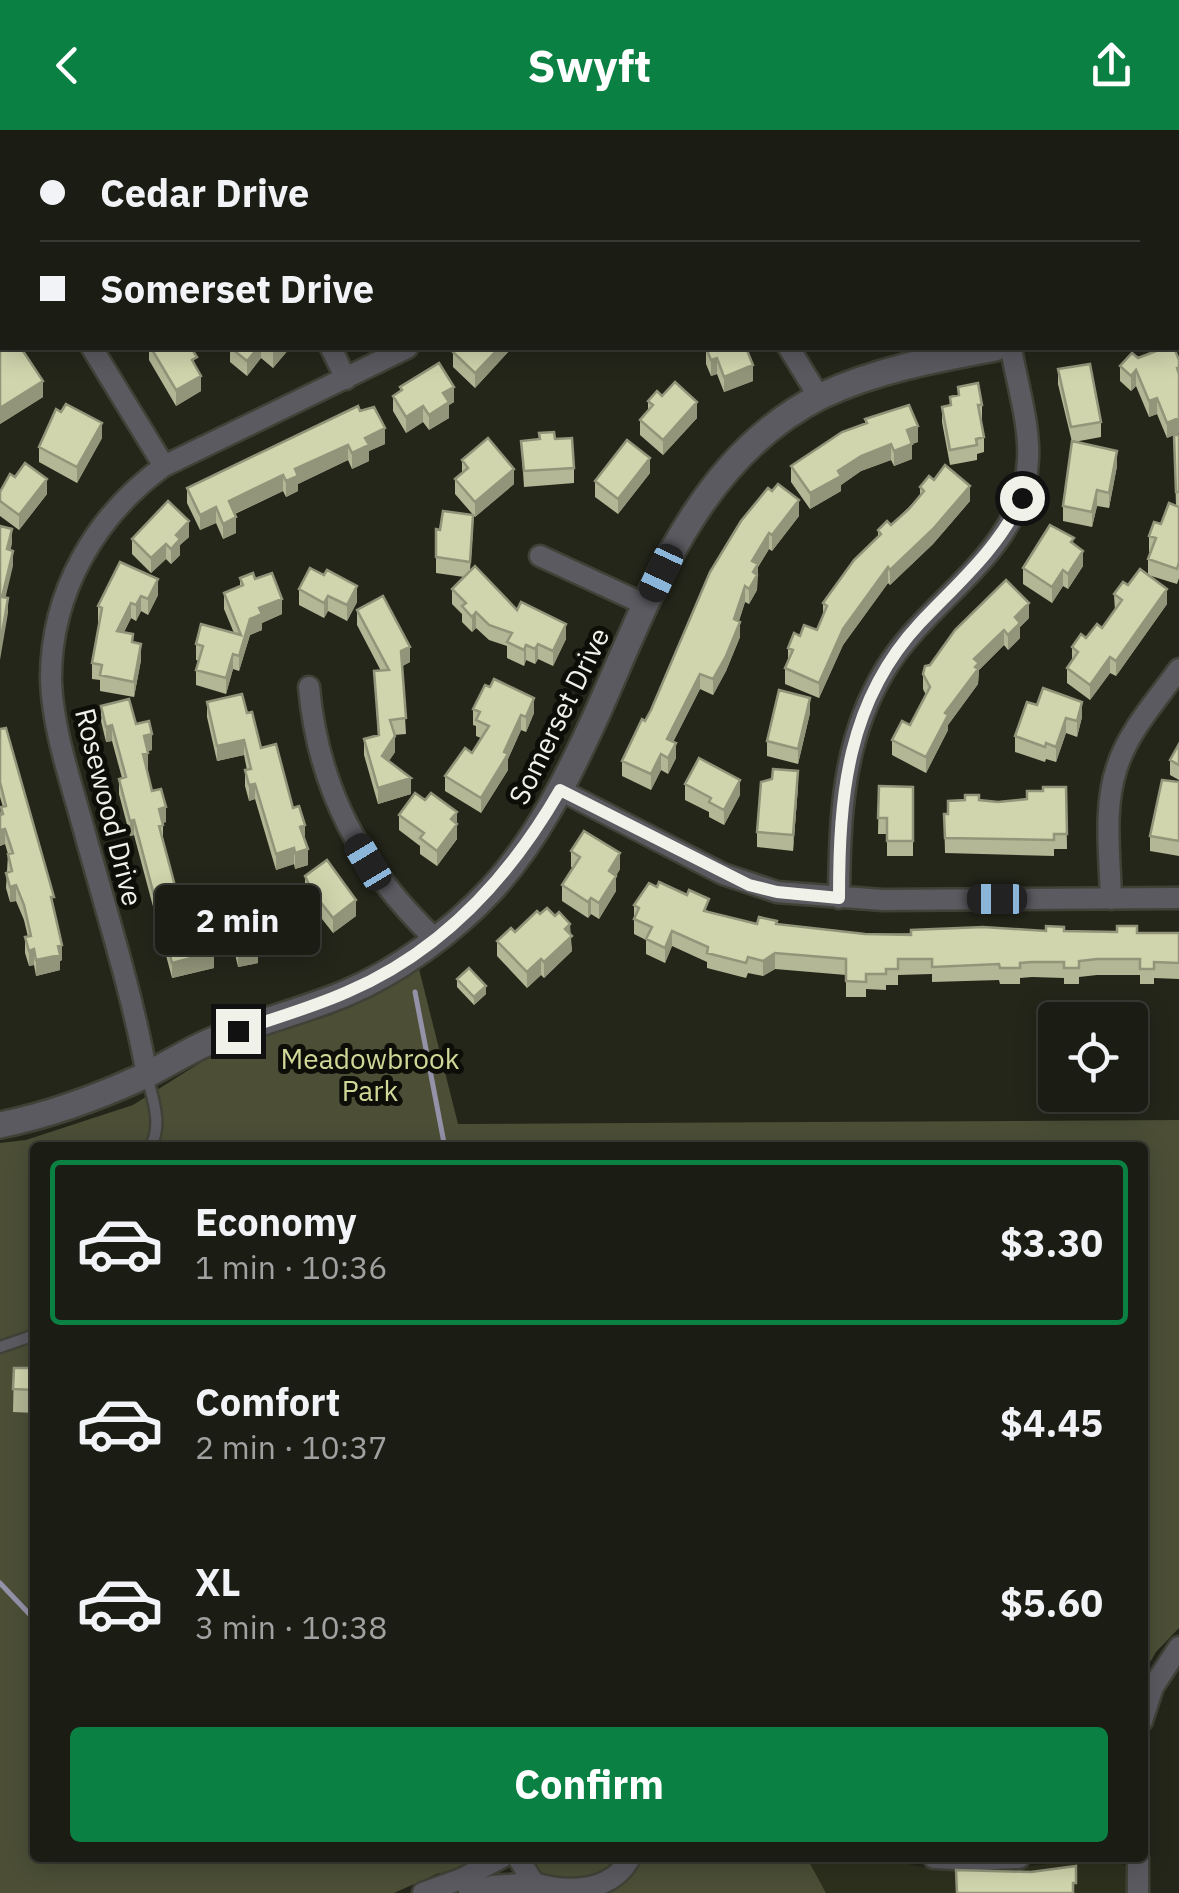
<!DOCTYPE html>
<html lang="en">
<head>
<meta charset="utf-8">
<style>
  body { margin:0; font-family:"IBM Plex Sans",sans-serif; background:#282922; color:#f1f3f6; height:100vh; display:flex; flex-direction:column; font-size:38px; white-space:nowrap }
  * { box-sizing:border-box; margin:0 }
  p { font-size:32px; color:#a0a1a0 }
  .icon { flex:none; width:55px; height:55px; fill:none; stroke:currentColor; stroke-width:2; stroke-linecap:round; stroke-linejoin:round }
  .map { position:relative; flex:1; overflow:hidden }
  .sheet { position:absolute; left:30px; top:1012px; width:1118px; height:720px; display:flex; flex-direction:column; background:#1b1c14; border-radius:10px; box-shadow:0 5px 25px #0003,0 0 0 2px #393a34 }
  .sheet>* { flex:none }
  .top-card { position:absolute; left:0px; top:0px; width:1180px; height:220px; box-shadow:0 5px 25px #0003,0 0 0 2px #393a34; display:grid; align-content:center; height:220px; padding:0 40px; background:#1b1c14 }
  .buttons { position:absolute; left:1038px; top:872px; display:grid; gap:20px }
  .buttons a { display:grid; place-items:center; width:110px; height:110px; border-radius:10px; background:#1b1c14; box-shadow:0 5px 25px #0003,0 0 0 2px #393a34; font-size:50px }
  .end { position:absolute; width:45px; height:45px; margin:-22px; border:12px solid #f0f1e9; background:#111; box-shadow:0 0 0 5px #111 }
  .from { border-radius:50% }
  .bubble { position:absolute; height:70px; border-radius:10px; background:#1b1c14; box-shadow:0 5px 25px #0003,0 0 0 2px #393a34; font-size:32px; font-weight:700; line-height:70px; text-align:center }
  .car { position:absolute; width:30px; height:60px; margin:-30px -15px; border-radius:12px; box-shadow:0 0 8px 2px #0007; background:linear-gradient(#222 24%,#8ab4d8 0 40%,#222 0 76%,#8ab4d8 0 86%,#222 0) }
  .top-card b { display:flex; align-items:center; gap:35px; height:95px; font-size:38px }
  .top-card b+b { border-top:2px solid #393a34 }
  .top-card i { width:25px; height:25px; background:#f1f3f6 }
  ul { padding:18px 0 0; list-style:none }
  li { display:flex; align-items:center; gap:30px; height:165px; margin:0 20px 15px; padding:0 20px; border:5px solid transparent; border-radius:10px }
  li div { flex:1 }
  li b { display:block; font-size:38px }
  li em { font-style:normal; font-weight:700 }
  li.selected { border-color:#0b8043 }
  li>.icon { width:90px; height:90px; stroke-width:1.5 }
  .action { display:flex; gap:20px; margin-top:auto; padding:20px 40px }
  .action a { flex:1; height:115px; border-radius:10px; background:#0b8043; color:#fff; font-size:40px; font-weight:700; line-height:115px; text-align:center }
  header { display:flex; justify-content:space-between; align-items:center; height:130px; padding:0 40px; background:#0b8043; color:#fff; font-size:45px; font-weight:700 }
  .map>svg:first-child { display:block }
  .built { fill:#2e301e }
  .green { fill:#4c4f36 }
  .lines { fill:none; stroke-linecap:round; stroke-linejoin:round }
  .stream { stroke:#9492a9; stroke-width:5 }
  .service-casing { stroke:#414237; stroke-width:15 }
  .minor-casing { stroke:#414237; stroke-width:25 }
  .tertiary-casing { stroke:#414237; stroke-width:30 }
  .service { stroke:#5a5a60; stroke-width:10 }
  .minor { stroke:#5a5a60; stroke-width:20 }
  .tertiary { stroke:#5a5a60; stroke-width:25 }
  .wall { fill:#b3b795 }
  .shaded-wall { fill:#929579 }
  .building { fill:#d0d5ad; stroke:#929579; stroke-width:2.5 }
  .route { stroke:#f0f1e9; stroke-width:12 }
  .labels { text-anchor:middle; stroke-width:10; stroke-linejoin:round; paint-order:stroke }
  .street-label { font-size:28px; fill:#f0f1e9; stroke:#0e0e09 }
  .park-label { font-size:28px; fill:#d0d797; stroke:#0e0e09 }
</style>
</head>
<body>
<header><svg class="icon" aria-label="back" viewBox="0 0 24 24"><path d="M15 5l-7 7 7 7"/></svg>Swyft<svg class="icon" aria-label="share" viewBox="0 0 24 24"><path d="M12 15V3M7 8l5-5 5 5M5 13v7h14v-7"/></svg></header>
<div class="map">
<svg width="1179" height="1763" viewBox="0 0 1179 1763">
  <rect width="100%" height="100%" fill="#24261a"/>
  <path class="built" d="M807,1728H874L940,1740L998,1739L1113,1728L1128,1738V1763H826Z"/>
  <path class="green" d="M419,839L458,994L1179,990V1498L1156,1522L1143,1544L1142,1018H35V1728H490L446,1747L439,1743L394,1763H0V1013L26,1010L133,975L203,931L262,907L331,885Z
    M524,1728H562L573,1731L575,1728H618C591,1755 546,1762 524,1728Z
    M642,1728H807L826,1763H596L621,1748Z"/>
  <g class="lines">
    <path class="stream" d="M415,862L445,1018
      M0,1453L35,1490"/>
    <g class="service-casing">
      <path id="service" d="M147,946C153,970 163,995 150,1018
        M0,1217L35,1205"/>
    </g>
    <g class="minor-casing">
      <path id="minor" d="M515,0V2
        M268,2V0
        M770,2V0
        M1007,2V0
        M92,218L164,336
        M331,218L346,249
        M789,218L819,267
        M540,426L646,475
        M309,557C318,659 361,738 434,808
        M560,660L723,744L777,762L883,770L1179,768
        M839,768C840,687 842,611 885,540C929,467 1023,423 1028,330C1030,294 1017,254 1011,218
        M1111,769C1110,726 1103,678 1117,637C1129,600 1157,570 1179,539
        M147,945C132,862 106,781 84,700C71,652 53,601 51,551C50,463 95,386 164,336L407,218
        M1142,1591L1153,1557L1179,1517
        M518,1728L534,1753C568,1763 611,1763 630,1728
        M934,1728L975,1730L1019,1728
        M1138,1728V1763
        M423,1763L461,1749L501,1728
        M469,1763L492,1756L534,1753"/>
    </g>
    <g class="tertiary-casing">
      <path id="tertiary" d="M1178,176H1179
        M0,995C50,985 96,968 142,947C165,936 186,922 209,912C253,893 300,882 344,864C397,842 452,802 491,760C537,710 568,647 596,586C649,468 696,328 821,266C876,240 936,229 995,218"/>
    </g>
    <use href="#service" class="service"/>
    <use href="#minor" class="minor"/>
    <use href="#tertiary" class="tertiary"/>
  </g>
  <path class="wall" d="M2,181V218L43,267L0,294V182Z
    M149,218H191L201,261L176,276L149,230Z
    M230,218H289V219L273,238L261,228L247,246L230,232Z
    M509,218V221L475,258L453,237V222Z
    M706,218H746L753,251L724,262L717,244L711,246L706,234Z
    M1138,228L1179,230V303L1175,305H1179V448L1177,454L1148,445V429L1151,422H1149V406L1161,394L1176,376L1174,305L1167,308L1157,284L1149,287L1136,256L1131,261L1120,251V236Z
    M1058,239L1101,292V307L1074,312L1117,336L1109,378L1097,376L1092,397L1063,391V376L1072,312L1058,254Z
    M400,257L454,272L449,275V288L429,300L423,292L406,303L393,281V266L400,261Z
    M958,257L982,275V290H981L984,307V322L977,324V330L950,335L942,292V277L950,275V267L958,266Z
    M662,266L697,288L663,325L640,305V290L648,281V271Z
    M358,276L385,314L369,321V331L352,339L348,330L298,354V361L286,367L283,361L235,384L236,403L223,409L216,393L200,400L187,373V358Z
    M865,289L918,312L912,314V329L894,336L891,330L861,341L841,355V361L810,379L791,352V336L865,293Z
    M102,308L77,353L39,332V317Z
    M555,309L574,338V353L524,357L521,311Z
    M462,330L514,354L475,387L455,364V349L462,343Z
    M650,343L618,384L595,367V351Z
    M15,347L47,364L19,400L0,386V362Z
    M934,350L970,371L933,414L890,455L888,453L843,515L819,568L785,554V538L788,531V518L800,506L817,500L823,486V473L878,407V400L891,395L920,366V357Z
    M799,386L772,421L769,419L758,437L757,460L749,474L745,472L739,491L740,507L726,541L713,565L700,559L673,612L676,628L668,644L661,640L651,660L622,646V631L651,580L741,391Z
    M436,399L473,400L470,441L517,480L566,509L553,536L538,529L535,534L526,530L524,536L507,528V516L489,510L476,498L472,502L462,492V484L452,474V459L464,447L436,443Z
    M189,407L180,415V425L171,434L166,429L151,443L132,424V409Z
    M1074,414L1083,436L1068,459L1063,456L1052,473L1023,454V438Z
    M120,432L158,465L148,485L141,481L136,491L131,488L124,502L133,513L141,530L134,567L100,561V550L92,549V533L100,492H98V476Z
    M240,448L255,449L282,484L262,493V500L250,505L239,541L233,539L226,564L196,555V540L199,531L196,530V514L234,503L224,479V463L240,457Z
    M299,459L357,472L347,491L328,481L324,488L299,475Z
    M1114,464L1167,474L1116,546L1110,543L1090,570L1067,553V538L1072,531V517L1102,498L1115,481Z
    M357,480L410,532L402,536L406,604L394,605L395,622L388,632L411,664L378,674L364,625V609L378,605L374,541H381L357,495Z
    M1029,488L1020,497V508L1008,520L1004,515L979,540L978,554L948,595V600L926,643L892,625V610L910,595L926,565L923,559V544L930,535Z
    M207,572L247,583L261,618L293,678L305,710L308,735L295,739L294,734L276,740L255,669L249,671L245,656V640H247L244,625L217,631L207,587Z
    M1027,572L1082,587L1077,607L1066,603L1056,632L1046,629L1045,632L1015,622V606Z
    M101,576L136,594L152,620L148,621V638L147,639L152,661L166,692L163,693V710L182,782L214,838L172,848L134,705L130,706L119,664V649L122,648L112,611L106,612L101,591Z
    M473,579L534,583L526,602L521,600L508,629V640L481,683L445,661V646L472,623L481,608L476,606V596L473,595Z
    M810,583L798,634L767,626V611Z
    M0,599L54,781L62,830L60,831V840L36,846L34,835L29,836L25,823V807H28L24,790L16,771L10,772L6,758L8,724L5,714L0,716V685L1,677H3L0,667Z
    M1179,614V650L1170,645V630Z
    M1179,652V726L1150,721V706Z
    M685,654L740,665L724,695L709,687V682L685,670Z
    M798,656L793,721L757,717V702Z
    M879,656L913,657V726H887V704H878Z
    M1066,657L1067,719H1054V726L945,723L944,684L979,670L998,672L1027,669L1043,661Z
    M425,670L457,682V709L437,736L420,724V716L399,700V685Z
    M571,721L620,739L616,746V761L599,789L591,784L588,788L562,771V755L573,738L571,737Z
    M305,746L356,786L333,803L322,789L318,792L308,779V768L305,761Z
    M657,757L687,765L709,782L757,794H777L865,804L1064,801L1179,803V849L1154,848V854H1140V845H1097L1079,847V854H1064V848L1032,847L1020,848V854H1000L999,850L932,852V844L898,845V855H886V860L866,859V867H846V845L775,839L763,846L748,843L746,848L707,838V832L672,816L665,833L646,824V810L634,804V775Z
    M230,787L279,813L258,818V833L238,837L230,802Z
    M515,802L570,804L572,821L544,848L541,845L527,858L497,826V811Z
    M457,849L486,864L474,875L457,857Z
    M14,1238H35V1283L13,1282Z"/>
  <path class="shaded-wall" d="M2,133V149L0,151V136Z
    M258,218H261V228L247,246V231Z
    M277,218H289V219L273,238V223Z
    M499,218H509V221L475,258V243Z
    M717,228V244L711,246V230Z
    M753,235V251L724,262V247Z
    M1136,240V256L1131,261V246Z
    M201,246V261L176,276V260Z
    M43,251V267L0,294V278Z
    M454,257V272L449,275V288L429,300V285L443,263Z
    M1157,268V284L1149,287V271Z
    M697,272V288L663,325V310Z
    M423,276V292L406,303V287Z
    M1179,288V303L1167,308V293Z
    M102,293V308L77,353V337Z
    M918,296V312L912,314V329L894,336V321L907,300Z
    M385,298V314L369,321V331L352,339V323L365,308Z
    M891,314V330L861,341L841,355V361L810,379V363L861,326Z
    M348,315V330L298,354V361L286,367V351L295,339Z
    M1117,321V336L1109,378V363Z
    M650,328V343L618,384V369Z
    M514,339V354L475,387V372Z
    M283,345V361L229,386V371Z
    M47,349V364L19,400V385Z
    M970,356V371L933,414L890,455V440Z
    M1097,360V376L1092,397V382Z
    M799,370V386L772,421V405Z
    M216,377V393L200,400V385Z
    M236,387V403L223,409V394Z
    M189,391V407L180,415V425L171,434V419L176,405Z
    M12,399V414L7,435V419Z
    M769,403V419L758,437L757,460L749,474V459L752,431Z
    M166,414V429L151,443V428Z
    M13,421V436L2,482V467Z
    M1083,421V436L1068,459V444Z
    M888,437V453L843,515L819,568V553L843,499Z
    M1063,440V456L1052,473V457Z
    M158,449V465L148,485V469Z
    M357,456V472L347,491V475Z
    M745,456V472L734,505V489Z
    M1167,459V474L1116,546V531Z
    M141,466V481L136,491V475Z
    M328,466V481L324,488V473Z
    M8,468V483L0,530V515Z
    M282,469V484L262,493V500L250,505L239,541V526L250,489L259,478Z
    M131,473V488L117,516V501Z
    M1029,473V488L1020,497V508L1008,520V505L1015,487Z
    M476,482V498L472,502V487Z
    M740,492V507L726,541L713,565V549Z
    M566,494V509L553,536V521Z
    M1004,500V515L979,540L978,554L948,595V600L926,643V627L945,583L974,529Z
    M141,514V530L134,567V552Z
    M538,514V529L535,534V519Z
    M526,515V530L524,536V520Z
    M410,517V532L401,537V521Z
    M233,524V539L226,564V548Z
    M1110,527V543L1090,570V555Z
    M700,544V559L667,624V609Z
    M534,568V583L526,602V587Z
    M810,568V583L798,634V619Z
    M1082,572V587L1077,607V591Z
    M521,585V600L508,629V640L481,683V668Z
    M1066,588V603L1056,632V617Z
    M112,595V611L106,612V597Z
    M152,604V620L144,622V606Z
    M395,606V622L382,642V626Z
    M244,610V625L217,631V616Z
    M676,613V628L668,644V628Z
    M148,623V638L143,640V624Z
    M661,624V640L651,660V644Z
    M798,641V656L793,721V705Z
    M411,648V664L378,674V658Z
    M740,650V665L724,695V680Z
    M255,654V669L249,671V655Z
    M166,677V692L159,694V679Z
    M457,682V709L437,736V721L451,689Z
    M134,690V705L130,706V691Z
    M305,695V710L300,697Z
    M5,699V714L0,716V700Z
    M294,718V734L276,740V724Z
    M308,719V735L295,739V723Z
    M620,723V739L609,757V741Z
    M616,746V761L599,789V773Z
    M16,755V771L10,772V757Z
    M591,768V784L588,788V772Z
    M356,770V786L333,803V788Z
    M322,774V789L318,792V777Z
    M570,794L572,821L544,848V832L565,799Z
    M279,798V813L258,818V833L238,837V822L255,803Z
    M672,801V816L665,833V818Z
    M62,815V830L60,831V840L36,846V830Z
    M34,819V835L29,836V821Z
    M214,822V838L172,848V833Z
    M775,823V839L763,846V831Z
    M541,829V845L527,858V842Z
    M486,856V864L474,875V867Z"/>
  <path class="building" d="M198,0H212L213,2H198Z
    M422,0H468V2H422Z
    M556,0H587V2H556Z
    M691,0H716V2H691Z
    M819,0H845L844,2H819Z
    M909,0H950V2H912V1Z
    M1044,0H1050L1068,2H1044Z
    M1178,56L1179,59V98H1178Z
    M0,80L2,82V133L0,136Z
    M2,181V199H0V182Z
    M2,213V218H21L43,251L0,278V214Z
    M151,218H191L197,227L192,230L201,246L176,260Z
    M231,218H258L247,231Z
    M457,218H499L475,243L453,222Z
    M706,218H746L753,235L724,247L717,228L711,230Z
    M1164,218H1174L1179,230V237L1177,238L1179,244V288L1167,293L1157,268L1149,271L1136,240L1131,246L1120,236L1132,223L1138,228Z
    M439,233L454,257L443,263L449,272L429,285L423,276L406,287L393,266L402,260L400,257Z
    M1090,234L1101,292L1071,297L1058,239Z
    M675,252L697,272L663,310L640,290L653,275L648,271L657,261L662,266Z
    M978,253L982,275H978L984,307L976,309L977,315L950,320L942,277L951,275L950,267L959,265L958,257Z
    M66,274L102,293L77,337L39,317L56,279L61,282Z
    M909,275L918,296L907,300L912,314L894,321L891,314L861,326L838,341L841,346L810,363L791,336L842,302L867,293L865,289Z
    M358,276L360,281L374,277L385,298L365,308L369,315L352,323L348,315L295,339L298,346L286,351L283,345L229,371L236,387L223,394L216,377L200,385L187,358Z
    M554,302L555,309L572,308L574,338L524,341L521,311L540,309L539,303Z
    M1174,305H1179V362H1176Z
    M488,308L514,339L475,372L455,349L468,338L462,330Z
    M627,310L650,328L618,369L595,351Z
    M1072,311L1117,321L1109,363L1097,360L1092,382L1063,376Z
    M25,333L47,349L19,385L0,371V362L10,344L15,347Z
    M945,335L970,356L933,399L890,440L888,437L843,499L819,553L785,538L793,520L788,518L794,503L800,506L804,495L817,500L827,476L823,473L854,430L881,404L878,400L887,391L891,395L909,379L924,361L920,357L929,346L934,350Z
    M778,354L799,370L772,405L769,403L752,431L758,434L753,442L757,445L749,459L745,456L734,489L740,492L726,526L713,549L700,544L667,609L676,613L668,628L661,624L651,644L622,631L642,589L645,591L651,580L710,442L741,391L768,358L772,361Z
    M168,371L189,391L176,405L180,409L171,419L166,414L151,428L132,409Z
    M1169,373L1179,377V432L1177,439L1148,429L1156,408L1149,406L1154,392L1161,394Z
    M443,381L473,385L470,432L436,427V399L440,400Z
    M1050,395L1074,408L1071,412L1083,421L1068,444L1063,440L1052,457L1023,438Z
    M0,396L12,399L7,419L13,421L2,467L8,468L0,515Z
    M120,432L158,449L148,469L141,466L136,475L131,473L117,501L133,504L132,512L141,514L134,552L100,545L102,535L92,533L102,478L98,476Z
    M475,436L517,480L521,472L566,494L553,521L538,514L535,519L526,515L524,520L507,512L512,503L489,495L476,482L472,487L462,476L466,473L452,459Z
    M310,438L324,445L327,440L357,456L347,475L328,466L324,473L299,459Z
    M1140,439L1167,459L1116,531L1110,527L1090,555L1067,538L1078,522L1072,517L1081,504L1086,508L1097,494L1102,498L1122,470L1114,464L1123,452L1128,455Z
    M253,443L255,449L272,443L282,469L259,478L262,484L250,489L239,526L233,524L226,548L196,540L203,516L196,514L201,494L241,505L224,463L243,455L240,448Z
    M1006,450L1029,473L1015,487L1020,493L1008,505L1004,500L974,529L979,533L975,537L978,539L945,583L948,585L926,627L892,610L902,591L910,595L930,557L923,544L925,536L930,535L955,500Z
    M383,466L410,517L401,521L406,588L390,590L395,606L382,626L411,648L378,658L364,609L379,605L374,541L389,540L357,480Z
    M494,549L534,568L526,587L521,585L504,622L508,624L481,668L445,646L465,618L472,623L489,596L476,590L480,582L473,579L485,555L490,557Z
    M1043,558L1082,572L1077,591L1066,588L1056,617L1046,613L1045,617L1015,606L1027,572L1037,575Z
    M779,560L810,568L798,619L767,611Z
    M242,564L247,583L252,582L261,618L276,614L293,678L299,676L305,695L300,697L308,719L295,723L294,718L276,724L255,654L249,655L245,640L251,639L244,610L217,616L207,572Z
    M129,569L136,594L149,591L152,604L144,606L148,623L143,624L152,661L161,659L166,677L159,679L163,695L159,696L182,782L202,777L214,822L172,833L134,690L130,691L119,649L126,647L112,595L106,597L101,576Z
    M6,598L54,767H51L62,815L58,816L60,825L36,830L34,819L29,821L25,807L31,806L24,775L16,755L10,757L6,743L12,741L8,724L13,723L5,699L0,700V685L3,684L1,677L6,676L0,652V599Z
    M1179,614V635L1170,630Z
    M699,628L740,650L724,680L709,672L711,668L685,654Z
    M773,639L798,641L793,705L757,702L761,652L772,649Z
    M1162,650L1179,652V711L1150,706Z
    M879,656L913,657V711H887V688H878Z
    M1043,657H1066L1067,704H1054V710L945,708L944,684H948V671L965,670V665H979V670L998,672L1027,669V661H1043Z
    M415,663L425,670L431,663L457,682L451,689L457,694L437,721L420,708L424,703L399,685Z
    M584,701L620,723L609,741L616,746L599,773L591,768L588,772L562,755L580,727L571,721Z
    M327,730L356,770L333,788L322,774L318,777L308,764L312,761L305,746Z
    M659,752L687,765L689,760L709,769L704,781L757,794L759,787L777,791L776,794L865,804L911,805V800L983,797L1046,801V796L1064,797V801L1117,802V796H1137V803H1179V833L1154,832V839H1140V829H1097L1079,831V838H1064V832H1032L1020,833V838H1000L999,834L932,837V829H898V839H886V844H866V852L846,851V829L775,823L763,831L748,827L746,833L707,823L708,817L672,801L665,818L646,809L652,797L634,789L639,778L634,775L649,753L657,757Z
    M274,776L279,798L255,803L258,817L238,822L230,787Z
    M547,778L555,786L559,782L570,794L565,799L572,806L544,832L541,829L527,842L497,811L511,798L515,802L537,781L540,784Z
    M469,838L486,856L474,867L457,849Z
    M14,1238H35V1260L13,1259Z
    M1076,1736V1753H1073V1763H957L956,1740L1031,1742Z"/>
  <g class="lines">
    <path class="route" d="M238,901C274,888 311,878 347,862C441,822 510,747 560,660L749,755L777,762L839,768C839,666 847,571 920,493C959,452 998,419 1022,368"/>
  </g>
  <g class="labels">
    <g class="street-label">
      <text transform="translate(559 586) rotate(-64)" y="10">Somerset Drive</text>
      <text transform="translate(109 677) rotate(76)" y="10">Rosewood Drive</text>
    </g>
    <g class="park-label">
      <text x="370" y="939">Meadowbrook<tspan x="370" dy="32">Park</tspan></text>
    </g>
  </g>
</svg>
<div class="buttons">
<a><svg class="icon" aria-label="locate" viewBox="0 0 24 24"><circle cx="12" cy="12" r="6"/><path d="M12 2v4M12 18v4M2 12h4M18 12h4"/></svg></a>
</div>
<i class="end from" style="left:1022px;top:368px"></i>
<i class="end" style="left:238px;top:901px"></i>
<div class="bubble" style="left:155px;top:755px;width:165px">2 min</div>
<i class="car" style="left:661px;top:443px;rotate:205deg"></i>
<i class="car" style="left:368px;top:732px;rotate:329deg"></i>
<i class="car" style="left:997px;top:769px;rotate:270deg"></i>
<div class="top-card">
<b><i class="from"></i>Cedar Drive</b>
<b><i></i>Somerset Drive</b>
</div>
<section class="sheet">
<ul>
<li class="selected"><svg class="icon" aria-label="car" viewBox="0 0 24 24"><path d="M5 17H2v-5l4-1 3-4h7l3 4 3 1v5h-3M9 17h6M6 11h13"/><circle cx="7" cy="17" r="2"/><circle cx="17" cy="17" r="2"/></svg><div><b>Economy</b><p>1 min · 10:36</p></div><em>$3.30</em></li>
<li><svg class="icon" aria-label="car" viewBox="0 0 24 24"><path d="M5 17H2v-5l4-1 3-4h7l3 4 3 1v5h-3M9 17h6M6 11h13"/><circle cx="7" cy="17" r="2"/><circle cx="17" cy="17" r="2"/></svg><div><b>Comfort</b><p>2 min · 10:37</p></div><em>$4.45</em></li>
<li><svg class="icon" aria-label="car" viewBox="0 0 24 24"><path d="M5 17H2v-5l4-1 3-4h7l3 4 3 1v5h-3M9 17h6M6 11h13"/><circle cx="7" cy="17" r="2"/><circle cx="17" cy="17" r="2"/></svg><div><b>XL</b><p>3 min · 10:38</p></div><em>$5.60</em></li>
</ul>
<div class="action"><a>Confirm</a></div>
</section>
</div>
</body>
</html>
